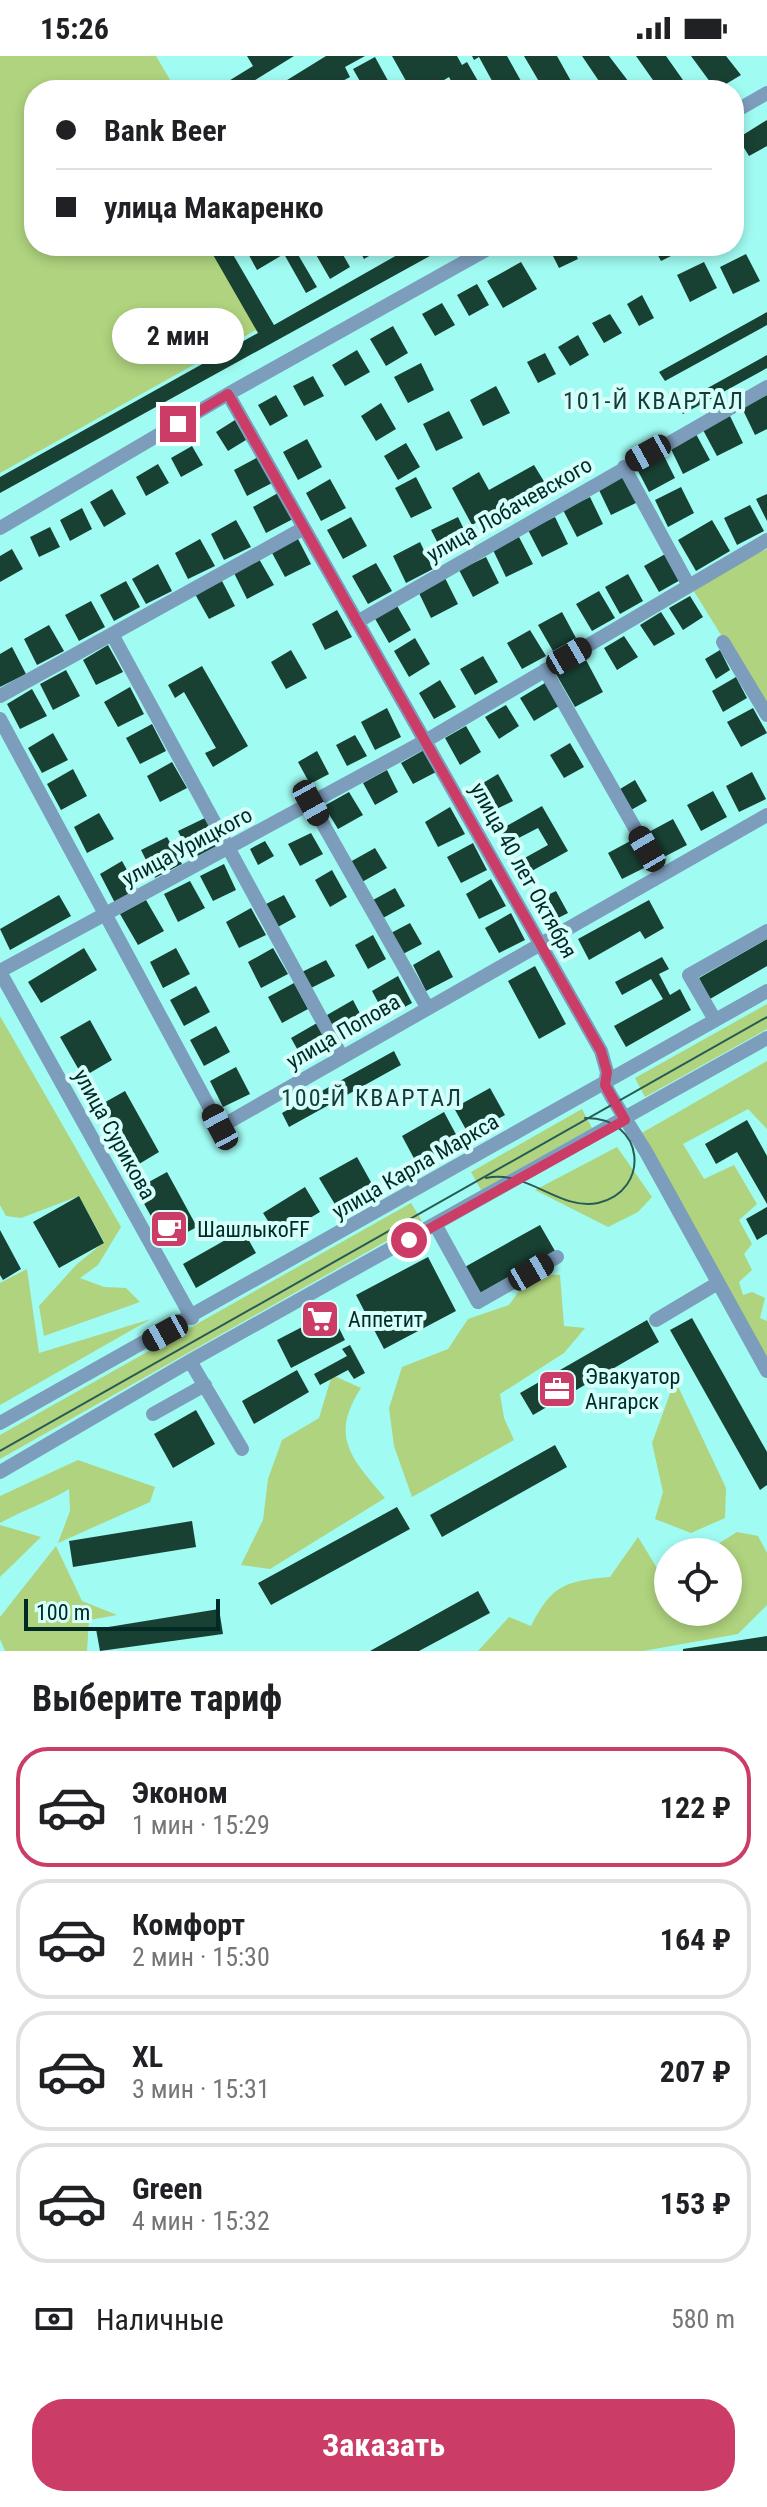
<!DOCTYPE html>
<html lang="ru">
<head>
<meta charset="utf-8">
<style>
  body { margin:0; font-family:"Roboto Condensed",sans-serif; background:#f2f2f2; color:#202124; height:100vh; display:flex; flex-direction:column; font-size:30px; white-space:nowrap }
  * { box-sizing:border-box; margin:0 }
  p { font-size:26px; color:#757577 }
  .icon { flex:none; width:44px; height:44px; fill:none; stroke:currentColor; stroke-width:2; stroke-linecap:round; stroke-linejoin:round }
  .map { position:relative; height:1595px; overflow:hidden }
  .details { display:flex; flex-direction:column; background:#fff; flex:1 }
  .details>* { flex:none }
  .guide { position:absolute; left:24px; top:24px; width:720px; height:176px; border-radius:32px; box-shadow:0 4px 12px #0003; display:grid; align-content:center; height:176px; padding:0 32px; background:#fff }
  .controls { position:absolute; left:654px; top:1482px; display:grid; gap:16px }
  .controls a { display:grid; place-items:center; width:88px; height:88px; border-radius:50%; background:#fff; box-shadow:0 4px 12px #0003; font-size:40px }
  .scale { position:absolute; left:24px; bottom:20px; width:196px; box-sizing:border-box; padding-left:8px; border:4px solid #012a27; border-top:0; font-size:22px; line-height:28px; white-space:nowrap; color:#012a27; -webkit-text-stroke:6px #d4fffa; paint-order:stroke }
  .end { position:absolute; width:36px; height:36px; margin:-18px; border:10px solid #cb3d66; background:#fff; box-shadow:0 0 0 4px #fff }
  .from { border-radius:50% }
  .bubble { position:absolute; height:56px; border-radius:28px; background:#fff; box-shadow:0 4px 12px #0003; font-size:26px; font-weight:700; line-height:56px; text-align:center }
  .car { position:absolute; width:24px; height:48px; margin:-24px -12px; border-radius:10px; box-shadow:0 0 6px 2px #0007; background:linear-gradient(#222 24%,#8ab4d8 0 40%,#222 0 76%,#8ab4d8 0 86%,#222 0) }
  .guide b { display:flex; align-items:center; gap:28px; height:76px; font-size:30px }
  .guide b+b { border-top:2px solid #e0e0e0 }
  .guide i { width:20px; height:20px; background:#202124 }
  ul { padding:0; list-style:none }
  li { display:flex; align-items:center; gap:24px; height:120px; margin:0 16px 12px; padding:0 16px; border:4px solid #e0e0e0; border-radius:32px }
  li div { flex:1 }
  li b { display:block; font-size:30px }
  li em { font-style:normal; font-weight:700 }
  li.on { border-color:#cb3d66 }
  li>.icon { width:72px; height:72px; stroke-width:1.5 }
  h2 { padding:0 32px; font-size:36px; line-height:96px }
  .pay { display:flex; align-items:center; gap:20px; height:88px; padding:0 32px; font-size:30px }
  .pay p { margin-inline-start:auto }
  .cta { display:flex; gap:16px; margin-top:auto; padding:16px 32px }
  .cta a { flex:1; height:92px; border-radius:32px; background:#cb3d66; color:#fff; font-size:32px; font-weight:700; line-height:92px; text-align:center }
  .status { display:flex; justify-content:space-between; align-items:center; height:56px; padding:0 40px; background:#fff; direction:ltr }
  .status svg { height:22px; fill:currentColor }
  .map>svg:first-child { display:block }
  .green { fill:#afd37e }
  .building { fill:#194133 }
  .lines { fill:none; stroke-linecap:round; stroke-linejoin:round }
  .minor { stroke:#7d9dbc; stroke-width:14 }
  .tram { stroke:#265b56; stroke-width:2 }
  .route { stroke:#cb3d66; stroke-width:10 }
  .labels { text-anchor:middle; stroke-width:8; stroke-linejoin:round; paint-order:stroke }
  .street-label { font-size:22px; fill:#012a27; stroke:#d4fffa }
  .poi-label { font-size:22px; fill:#012a27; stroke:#d4fffa; text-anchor:start }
  .neighbourhood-label { font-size:24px; letter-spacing:2px; fill:#163c39; stroke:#d4fffa }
</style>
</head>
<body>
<div class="status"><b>15:26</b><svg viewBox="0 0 49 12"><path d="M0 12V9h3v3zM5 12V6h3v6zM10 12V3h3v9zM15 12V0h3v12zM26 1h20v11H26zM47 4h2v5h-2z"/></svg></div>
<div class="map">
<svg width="767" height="1595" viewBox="0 0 767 1595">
  <rect width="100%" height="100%" fill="#a0fbf2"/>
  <path class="green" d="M0,0H156L176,34H34V190H210L258,273L0,417Z
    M767,493V653L690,529Z
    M767,948V973L645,1041L635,1022Z
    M0,960L121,1171L98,1209L80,1222L104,1231L126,1232L140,1246L44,1280L39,1250L76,1209L104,1186L79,1140L21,1162L6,1160L0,1149Z
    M767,1005V1073L748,1053L683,1088L704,1123L734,1109L757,1148L739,1164L752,1188L744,1198L752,1214L739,1226L743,1239L752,1236L765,1242L760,1262L767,1265V1305L640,1078Z
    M582,1053L592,1072L481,1134L471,1116Z
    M617,1091L652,1141L638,1156L608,1171L535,1134Z
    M411,1147L422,1165L0,1403V1379Z
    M27,1213L39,1297L151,1263L0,1349V1227Z
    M532,1217L560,1219L564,1270L585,1272L564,1297L500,1338L504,1362L514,1384L412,1441L394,1390L389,1352L402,1311L448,1293L468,1263L509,1249Z
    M332,1319L361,1332C329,1381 352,1403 385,1442L270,1513L241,1509L263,1464L268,1423L282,1384L319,1362Z
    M675,1324L726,1432L725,1462L691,1477L655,1463L663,1436L652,1387Z
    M78,1404L155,1431L150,1446L58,1487L70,1455L69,1433C46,1447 23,1454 0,1467V1440Z
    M0,1469L41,1481L0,1521Z
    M737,1476L758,1480L767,1497V1549L738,1578L643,1595H478L509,1561L531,1570C552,1529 565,1525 610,1521L638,1481L668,1530V1556H728V1496H705Z
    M56,1490L82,1545L117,1559L89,1564L87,1595H5L0,1583V1561Z"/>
  <path class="building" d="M247,0H294L239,34H214L253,10Z
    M326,0H365L345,11L350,21L335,29L338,34H314L309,25L295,34H271Z
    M392,0H457L462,9L467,6L483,34H456L449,21L434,30L436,34H365L353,13L375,1L392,32L406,25Z
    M472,0H507L526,34H497L479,1L474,4Z
    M524,0H557L576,34H544Z
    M582,0H609L635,34H605Z
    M636,0H666L690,34H660Z
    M691,0H726L741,19L716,34Z
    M767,64V90L749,100L738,82Z
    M734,87L744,103L734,109Z
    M208,190H228L274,269L413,190H448L0,437V421L258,277Z
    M244,190H293L317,231L306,237L284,198L257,214Z
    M311,190H338L350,211L330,223Z
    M357,190H386L364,203Z
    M548,190H572L578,203L559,212Z
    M653,190H691L661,205Z
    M746,198L760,225L733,238L720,211Z
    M521,206L537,233L503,252L487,225Z
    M704,206L717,232L690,246L677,219Z
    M477,228L489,249L469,260L457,239Z
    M642,239L654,262L639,270L627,248Z
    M442,247L455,269L435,280L422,258Z
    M767,256V269L665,325L659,316Z
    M610,258L622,277L604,287L592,267Z
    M393,270L408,297L386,310L370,283Z
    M578,279L589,299L570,310L558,291Z
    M357,294L370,316L345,330L332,309Z
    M545,297L556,318L538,327L527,306Z
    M767,299V312L683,358L677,349Z
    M421,307L434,334L408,347L394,321Z
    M313,320L324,340L304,350L293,330Z
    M496,330L510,357L483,370L470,344Z
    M276,339L288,360L270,370L258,349Z
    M767,339V373L755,379L742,352Z
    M381,347L396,373L376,385L361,360Z
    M449,355L463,382L436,395L423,368Z
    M730,360L743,387L717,400L703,374Z
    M235,364L246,384L228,395L216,376Z
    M696,378L710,404L683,418L670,391Z
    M307,383L322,411L298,424L283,396Z
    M406,387L420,411L398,424L384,400Z
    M192,390L203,409L181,421L171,402Z
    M662,396L675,422L649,436L635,409Z
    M260,400L274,426L247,440L234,414Z
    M158,408L169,427L146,440L136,421Z
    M534,409L545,427L472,469L452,432L479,416L489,434Z
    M624,419L638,446L611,459L598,432Z
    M416,421L432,452L411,462L395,432Z
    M330,423L346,452L321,465L306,437Z
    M681,431L694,457L668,471L655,444Z
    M112,433L126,458L104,471L90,446Z
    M278,437L293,463L266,477L253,451Z
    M767,438V465L756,443Z
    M590,441L603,468L577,481L563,454Z
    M750,449L764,475L737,489L724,462Z
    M82,452L92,473L70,485L60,464Z
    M351,461L367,490L343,503L327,474Z
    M458,461L471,488L445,501L431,474Z
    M555,461L568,488L542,501L528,474Z
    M236,464L251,491L224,504L211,478Z
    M712,464L730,495L696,515L678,484Z
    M50,471L60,491L39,501L30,481Z
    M297,481L311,508L285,521L271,495Z
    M519,481L533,508L506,521L493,494Z
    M200,483L215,510L188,523L175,497Z
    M420,486L433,513L406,527L393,500Z
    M12,493L23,513L0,526V500Z
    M667,497L682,523L659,536L644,510Z
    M486,501L499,527L473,541L459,514Z
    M259,503L274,529L247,543L234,517Z
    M376,507L392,535L368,548L352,520Z
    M158,508L172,535L146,548L132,523Z
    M628,518L643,545L620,558L605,531Z
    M445,522L458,548L431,562L418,535Z
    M221,523L235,550L209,563L195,538Z
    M126,525L140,551L114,565L100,539Z
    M599,535L615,562L592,575L576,548Z
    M690,540L703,561L683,574L669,552Z
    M91,545L105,571L79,585L65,559Z
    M396,548L411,574L389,587L374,561Z
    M337,554L352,581L325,594L312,568Z
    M562,556L576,582L553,595L538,569Z
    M661,556L675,578L654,590L640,569Z
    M49,569L64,595L37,609L24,583Z
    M530,574L546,600L522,613L507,587Z
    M624,580L638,601L617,614L604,592Z
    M415,582L430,608L409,621L394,595Z
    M108,589L123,616L96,629L83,604Z
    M12,591L26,618L0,631V598Z
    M291,594L307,622L286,633L271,606Z
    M720,594L730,614L716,623L705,603Z
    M483,600L498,626L475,639L460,613Z
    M585,602L603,636L575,651L556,618Z
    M202,610L248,690L213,711L205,697L216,692L184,636L175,642L168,629Z
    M66,614L80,640L53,654L40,628Z
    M736,621L747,642L723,656L712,635Z
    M440,624L456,651L434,663L419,637Z
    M545,627L559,650L534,665L520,642Z
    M130,631L144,658L118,671L104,646Z
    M32,633L47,660L20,673L7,648Z
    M506,649L519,670L499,683L485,661Z
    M387,652L401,681L375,694L361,666Z
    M753,652L767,677L741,691L727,666Z
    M152,668L166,695L140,708L126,682Z
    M466,670L481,696L460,709L445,682Z
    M53,677L68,704L42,717L28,692Z
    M355,679L367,700L347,710L336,689Z
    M570,687L584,711L564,722L550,699Z
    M424,694L436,716L413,728L401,707Z
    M317,695L329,718L310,728L298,706Z
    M172,706L187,732L160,746L147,720Z
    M73,713L87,740L61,754L47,728Z
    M387,714L398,736L375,749L363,727Z
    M752,716L766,743L739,756L726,730Z
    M498,718L513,745L486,758L473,733Z
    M635,724L647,745L631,754L620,733Z
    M713,735L727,761L701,775L687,749Z
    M349,736L363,759L338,773L324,750Z
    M542,750L568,795L519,822L512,809L548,789L538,772L503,790L496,776Z
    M450,751L465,778L438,791L425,766Z
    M99,757L114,783L87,797L74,771Z
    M205,762L219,789L192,803L178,775Z
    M673,763L687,789L660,803L647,777Z
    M311,777L323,798L300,810L288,788Z
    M167,781L182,808L155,822L141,794Z
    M634,783L648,810L622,823L608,797Z
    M265,785L274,800L258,809L250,793Z
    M473,787L487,814L461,827L447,801Z
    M375,792L387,812L362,826L350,806Z
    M122,805L138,834L115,847L100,818Z
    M224,808L236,834L213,845L200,820Z
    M332,814L347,841L330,851L315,824Z
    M491,823L506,850L479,863L466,838Z
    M190,825L205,852L178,866L164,838Z
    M395,832L405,850L383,862L373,844Z
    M556,835L568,857L544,869L533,846Z
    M59,839L71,860L10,894L0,873Z
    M284,839L296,861L276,872L264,849Z
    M146,844L164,875L138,889L120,858Z
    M649,844L664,872L645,883L640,875L589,904L578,883Z
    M251,852L266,879L239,892L226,866Z
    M511,857L525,884L499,897L485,872Z
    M410,867L422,888L403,898L391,877Z
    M373,879L386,903L368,913L355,889Z
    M767,883V910L710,943L699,922Z
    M84,892L97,914L41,947L28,926Z
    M176,892L190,918L163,932L150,906Z
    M273,892L288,918L261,932L248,906Z
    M439,894L453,921L426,935L413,909Z
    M662,901L669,913L659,918L670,939L680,933L691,954L626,991L614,970L663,943L651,923L622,939L615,926Z
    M326,904L335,920L311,932L302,916Z
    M535,910L566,968L539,983L508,925Z
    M398,920L412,947L386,961L372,935Z
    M294,927L308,953L282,967L268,941Z
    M196,930L210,956L184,970L170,944Z
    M353,944L367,971L340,984L327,959Z
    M90,964L112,1004L83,1021L60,981Z
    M317,967L331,994L305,1007L291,982Z
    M216,970L230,996L204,1010L190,984Z
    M394,995L401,1009L289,1071L282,1057Z
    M236,1011L250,1038L223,1051L210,1025Z
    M490,1032L505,1059L469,1079L454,1052Z
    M125,1035L159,1096L134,1111L100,1049Z
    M444,1056L459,1084L417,1108L402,1080Z
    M747,1064L767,1100V1148L737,1096L716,1108L705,1088Z
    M357,1101L372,1128L336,1150L319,1122Z
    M167,1116L197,1171L174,1183L163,1182L136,1133Z
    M305,1131L320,1156L278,1181L263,1157Z
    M79,1140L104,1187L59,1212L33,1166Z
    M767,1151V1178L757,1184L746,1163Z
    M540,1169L555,1195L478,1238L463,1212Z
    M0,1174L21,1213L3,1224L0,1219Z
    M243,1174L256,1197L196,1232L183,1208Z
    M428,1201L456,1255L384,1293L356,1239Z
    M331,1256L345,1284L291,1312L277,1284Z
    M692,1262L767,1396V1429L760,1434L670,1274Z
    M647,1264L659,1286L533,1359L520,1337Z
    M350,1289L365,1317L354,1323L348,1314L320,1329L314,1318L347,1300L342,1293Z
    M297,1314L309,1336L254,1368L242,1345Z
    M196,1354L215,1388L173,1412L154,1378Z
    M555,1389L567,1411L442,1481L430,1459Z
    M397,1451L410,1473L271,1549L258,1527Z
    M192,1465L196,1491L73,1511L69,1485Z
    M478,1535L490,1557L419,1595H370Z
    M219,1553L223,1578L100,1595L96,1573Z
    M767,1580V1595H683V1593Z"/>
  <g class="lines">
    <path class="minor" d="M734,56L767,37
      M228,338L601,995L607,1016L605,1029L611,1040L646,1096L767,1315
      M624,411L689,530
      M0,472L228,338L493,190
      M357,566L767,331
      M113,580L342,1001
      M723,586L767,659
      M545,614L661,818
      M0,640L304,472
      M0,663L220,1071L767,759
      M311,747L427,951
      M0,915L427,684L767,484
      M0,916L192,1262
      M715,964L689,919L767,875
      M436,1170L478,1246L557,1201
      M656,1264L718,1227
      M190,1305L242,1393
      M153,1358L205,1329
      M0,1367L767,935
      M0,1416L190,1305L767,982"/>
    <path class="tram" d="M486,1122C527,1113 559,1155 598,1147C651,1135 646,1061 585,1062
      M0,1395L767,961"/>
  </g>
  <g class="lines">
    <path class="route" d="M178,368L228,338L601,995L607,1016L605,1029L625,1064L409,1184"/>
  </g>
  <defs>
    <g id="cafe-square" transform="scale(2)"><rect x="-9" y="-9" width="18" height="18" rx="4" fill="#cb3d66" stroke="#d4fffa"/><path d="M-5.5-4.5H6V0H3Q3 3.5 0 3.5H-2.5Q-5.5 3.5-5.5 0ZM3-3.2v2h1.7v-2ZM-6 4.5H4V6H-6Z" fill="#fff"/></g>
    <g id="supermarket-square" transform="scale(2)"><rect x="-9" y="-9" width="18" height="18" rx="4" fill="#cb3d66" stroke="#d4fffa"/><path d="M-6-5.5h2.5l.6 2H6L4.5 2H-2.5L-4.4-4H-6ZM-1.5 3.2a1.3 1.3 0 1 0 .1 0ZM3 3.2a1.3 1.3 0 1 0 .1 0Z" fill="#fff"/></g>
    <g id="office-square" transform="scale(2)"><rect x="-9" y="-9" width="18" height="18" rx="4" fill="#cb3d66" stroke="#d4fffa"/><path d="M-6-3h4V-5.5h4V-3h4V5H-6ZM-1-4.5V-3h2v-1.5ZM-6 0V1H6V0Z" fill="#fff"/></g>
  </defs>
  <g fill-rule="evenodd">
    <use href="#cafe-square" x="169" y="1173"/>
    <use href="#supermarket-square" x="320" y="1263"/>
    <use href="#office-square" x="557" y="1333"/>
  </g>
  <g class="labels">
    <g class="street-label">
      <text transform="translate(509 453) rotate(-30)" y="8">улица Лобачевского</text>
      <text transform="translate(187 790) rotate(-28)" y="8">улица Урицкого</text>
      <text transform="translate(524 814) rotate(61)" y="8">улица 40 лет Октября</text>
      <text transform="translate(343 975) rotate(-30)" y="8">улица Попова</text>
      <text transform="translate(115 1078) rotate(61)" y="8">улица Сурикова</text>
      <text transform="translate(415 1110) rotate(-30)" y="8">улица Карла Маркса</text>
    </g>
    <g class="poi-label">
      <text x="197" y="1181">ШашлыкoFF</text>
      <text x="348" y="1271">Аппетит</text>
      <text x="585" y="1328">Эвакуатор<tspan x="585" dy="25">Ангарск</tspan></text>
    </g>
    <g class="neighbourhood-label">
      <text x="654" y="353">101-Й КВАРТАЛ</text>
      <text x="372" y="1050">100-Й КВАРТАЛ</text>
    </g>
  </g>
</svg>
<div class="controls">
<a><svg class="icon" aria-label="locate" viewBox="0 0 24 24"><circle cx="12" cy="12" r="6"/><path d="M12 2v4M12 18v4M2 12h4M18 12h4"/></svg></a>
</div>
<div class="scale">100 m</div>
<i class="end from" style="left:409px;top:1184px"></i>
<i class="end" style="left:178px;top:368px"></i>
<div class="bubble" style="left:112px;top:252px;width:132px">2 мин</div>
<i class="car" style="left:648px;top:397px;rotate:241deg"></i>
<i class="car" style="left:569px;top:600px;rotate:60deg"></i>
<i class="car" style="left:311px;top:747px;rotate:151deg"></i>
<i class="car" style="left:647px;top:793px;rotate:330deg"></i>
<i class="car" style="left:220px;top:1071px;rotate:332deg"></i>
<i class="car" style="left:531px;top:1216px;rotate:60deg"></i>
<i class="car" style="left:165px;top:1277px;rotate:241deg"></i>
<div class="guide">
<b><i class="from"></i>Bank Beer</b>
<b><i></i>улица Макаренко</b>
</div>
</div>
<section class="details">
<h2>Выберите тариф</h2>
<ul>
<li class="on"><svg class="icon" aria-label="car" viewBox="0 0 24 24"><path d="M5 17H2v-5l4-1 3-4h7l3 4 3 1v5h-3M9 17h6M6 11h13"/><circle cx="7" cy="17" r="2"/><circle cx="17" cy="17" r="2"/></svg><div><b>Эконом</b><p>1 мин · 15:29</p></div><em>122 ₽</em></li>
<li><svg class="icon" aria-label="car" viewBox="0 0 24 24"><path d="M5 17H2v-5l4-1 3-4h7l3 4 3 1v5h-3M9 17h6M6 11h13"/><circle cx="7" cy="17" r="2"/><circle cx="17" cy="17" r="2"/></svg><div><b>Комфорт</b><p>2 мин · 15:30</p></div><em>164 ₽</em></li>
<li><svg class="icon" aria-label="car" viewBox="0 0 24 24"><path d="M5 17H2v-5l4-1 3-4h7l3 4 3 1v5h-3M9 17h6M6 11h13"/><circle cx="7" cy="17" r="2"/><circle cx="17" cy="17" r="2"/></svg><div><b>XL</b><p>3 мин · 15:31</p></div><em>207 ₽</em></li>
<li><svg class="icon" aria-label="car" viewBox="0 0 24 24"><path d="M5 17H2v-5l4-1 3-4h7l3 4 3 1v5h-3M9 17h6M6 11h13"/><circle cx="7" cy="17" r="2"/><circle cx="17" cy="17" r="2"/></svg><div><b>Green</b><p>4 мин · 15:32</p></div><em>153 ₽</em></li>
</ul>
<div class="pay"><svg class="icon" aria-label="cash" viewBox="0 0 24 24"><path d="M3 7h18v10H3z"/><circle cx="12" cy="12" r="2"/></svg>Наличные<p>580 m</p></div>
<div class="cta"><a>Заказать</a></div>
</section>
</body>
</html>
